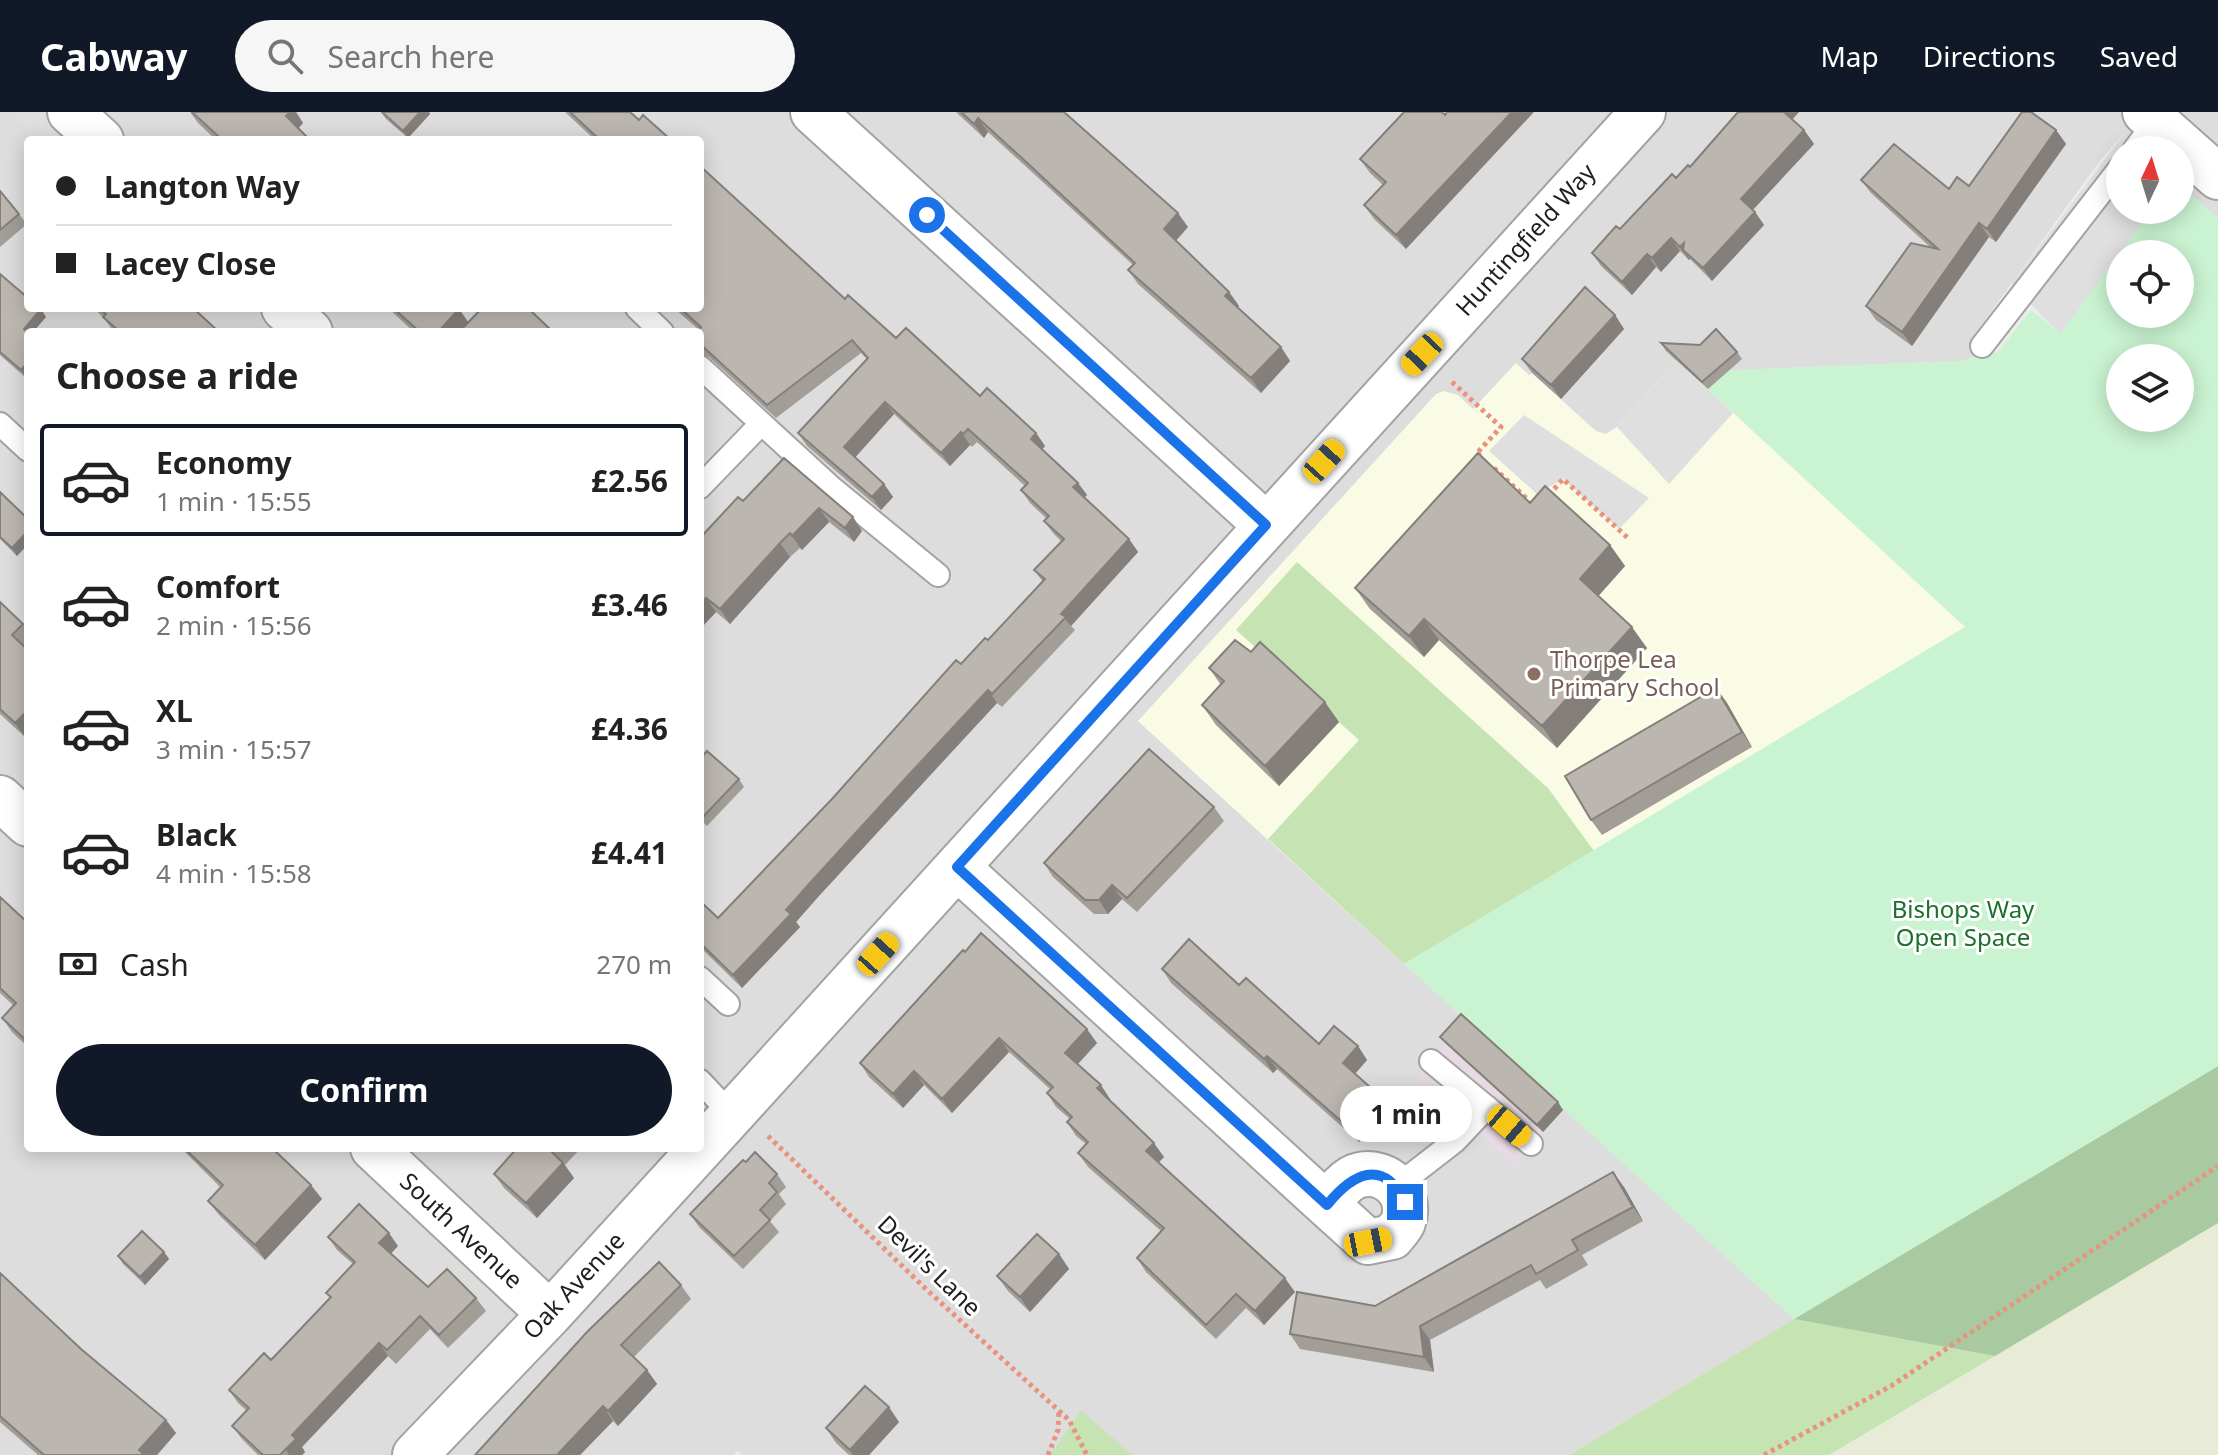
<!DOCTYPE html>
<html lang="en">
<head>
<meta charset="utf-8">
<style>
  body { margin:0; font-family:"Noto Sans",sans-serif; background:#f6f6f6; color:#222; height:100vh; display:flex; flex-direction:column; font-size:30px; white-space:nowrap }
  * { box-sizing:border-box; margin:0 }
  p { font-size:26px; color:#767676 }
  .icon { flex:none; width:44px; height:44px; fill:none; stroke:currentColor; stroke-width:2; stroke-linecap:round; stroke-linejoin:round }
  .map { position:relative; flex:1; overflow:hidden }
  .drawer { position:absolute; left:24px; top:216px; width:680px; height:824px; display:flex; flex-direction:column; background:#fff; border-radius:8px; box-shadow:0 4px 20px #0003 }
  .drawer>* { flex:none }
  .top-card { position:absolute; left:24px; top:24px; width:680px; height:176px; border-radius:8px; box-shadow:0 4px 20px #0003; display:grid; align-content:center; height:176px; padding:0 32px; background:#fff }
  .needle { width:52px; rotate:4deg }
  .fabs { position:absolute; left:2106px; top:24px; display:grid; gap:16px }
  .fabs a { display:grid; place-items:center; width:88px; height:88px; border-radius:50%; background:#fff; box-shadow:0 4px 20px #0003; font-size:40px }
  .end { position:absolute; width:36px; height:36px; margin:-18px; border:10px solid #1a73e8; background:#fff; box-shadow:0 0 0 4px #fff }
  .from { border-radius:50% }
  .bubble { position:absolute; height:56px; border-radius:28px; background:#fff; box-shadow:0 4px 20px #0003; font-size:26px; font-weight:700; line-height:56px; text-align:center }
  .car { position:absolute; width:24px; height:48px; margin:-24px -12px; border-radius:10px; box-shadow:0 0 6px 2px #0007; background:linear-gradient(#f5c518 24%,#345 0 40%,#f5c518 0 76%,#345 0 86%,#f5c518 0) }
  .top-card b { display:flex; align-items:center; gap:28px; height:76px; font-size:30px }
  .top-card b+b { border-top:2px solid #e0e0e0 }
  .top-card i { width:20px; height:20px; background:#222 }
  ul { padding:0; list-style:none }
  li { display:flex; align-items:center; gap:24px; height:112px; margin:0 16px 12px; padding:0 16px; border:4px solid transparent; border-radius:8px }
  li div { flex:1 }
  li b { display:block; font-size:30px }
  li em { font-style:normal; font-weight:700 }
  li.current { border-color:#111827 }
  li>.icon { width:72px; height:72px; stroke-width:1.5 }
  h2 { padding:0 32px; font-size:36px; line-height:96px }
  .pay { display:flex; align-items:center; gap:20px; height:88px; padding:0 32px; font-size:30px }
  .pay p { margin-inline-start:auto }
  .action { display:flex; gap:16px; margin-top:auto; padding:16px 32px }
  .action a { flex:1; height:92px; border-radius:48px; background:#111827; color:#fff; font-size:32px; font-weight:700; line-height:92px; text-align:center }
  header { display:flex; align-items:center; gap:48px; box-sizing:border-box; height:112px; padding:0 40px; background:#111827; color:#fff }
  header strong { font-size:38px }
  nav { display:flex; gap:44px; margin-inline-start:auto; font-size:28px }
  .search { width:560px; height:72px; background:#f6f6f6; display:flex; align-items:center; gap:20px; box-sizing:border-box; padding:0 28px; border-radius:44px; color:#767676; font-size:30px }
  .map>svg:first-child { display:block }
  .residential { fill:#ddd; fill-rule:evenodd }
  .industrial { fill:#e7dae3 }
  .education { fill:#f9fbe4 }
  .farmland { fill:#e8ebd5 }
  .grass { fill:#c6e3b3 }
  .forest { fill:#a9c9a1 }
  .park { fill:#caf3d1; fill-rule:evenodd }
  .parking { fill:#dfdfdf }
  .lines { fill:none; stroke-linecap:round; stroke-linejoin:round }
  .service-casing { stroke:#a3a3a3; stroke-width:26 }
  .minor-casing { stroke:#a3a3a3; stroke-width:48 }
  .path { stroke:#e9937e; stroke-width:5; stroke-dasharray:4 4; stroke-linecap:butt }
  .service { stroke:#fff; stroke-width:22 }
  .minor { stroke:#fff; stroke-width:44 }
  .wall { fill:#a29d97 }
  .shaded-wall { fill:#847f7b }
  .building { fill:#bcb6b0; stroke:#847f7b; stroke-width:2 }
  .route { stroke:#1a73e8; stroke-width:10 }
  .education-dot { fill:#8d6e63; stroke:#fff; stroke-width:3 }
  .labels { text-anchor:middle; stroke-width:6; stroke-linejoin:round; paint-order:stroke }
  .street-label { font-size:24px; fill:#1f1f1f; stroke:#fff }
  .education-label { font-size:24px; fill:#785e54; stroke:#fff; text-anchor:start }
  .park-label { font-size:24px; fill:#197229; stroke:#fff }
</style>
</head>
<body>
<header>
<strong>Cabway</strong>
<div class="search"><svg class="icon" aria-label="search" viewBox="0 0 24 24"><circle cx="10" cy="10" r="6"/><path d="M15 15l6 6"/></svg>Search here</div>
<nav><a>Map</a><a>Directions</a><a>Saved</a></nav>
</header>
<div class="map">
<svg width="2218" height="1343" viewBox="0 0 2218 1343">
  <rect width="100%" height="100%" fill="#efede7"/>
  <path class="residential" d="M0,0H2218V107L2180,72V38H2142L2124,22L2101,47L1973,225L1982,234L1969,247L1958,249L1689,260L1676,249L1617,315L1606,322L1596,320L1530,263L1473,297L1138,609L1794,1207L1569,1343H1127L1081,1298L1050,1343H742L737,1339L734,1343H0ZM28,28H700V196H28ZM28,220H700V1036H28Z"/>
  <path class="industrial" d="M1466,909L1563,998L1513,1053L1416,966Z"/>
  <path class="education" d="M1676,248L1966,515L1404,852L1138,609L1436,282L1444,279L1458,283L1473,297L1516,251L1529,263L1532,261L1596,319L1606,322L1617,315Z"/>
  <path class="farmland" d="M2218,1111V1343H1829L1995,1244Z"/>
  <path class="grass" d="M1297,450L1548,676L1594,739L1404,852L1268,727L1359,628L1236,518Z
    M1794,1207L1995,1244L1829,1343H1569Z
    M1081,1298L1132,1343H1050Z"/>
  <path class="forest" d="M2218,954V1111L1995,1244L1794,1207Z"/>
  <path class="park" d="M2180,72L2218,107V954L1794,1207L1404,852L1965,515L1689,260L1958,249L1969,247L1982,234L1997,241L2031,198L2060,221L2151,98H2180ZM2120,142H2180V202H2120ZM2120,246H2180V306H2120Z"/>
  <path class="parking" d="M10,0H70L99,28H41Z
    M2124,22L2142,38H2120V98H2151L2060,222L2011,172Z
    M1676,248L1733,301L1669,372L1617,315Z
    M1524,303L1649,386L1619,417L1563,367L1537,382L1489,339Z"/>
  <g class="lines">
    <g class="service-casing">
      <path id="service" d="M2134,38L2156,9
        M637,196L662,220
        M1982,234L2120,56
        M700,255L832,376L938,463
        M0,312L28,338
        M700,375L761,312
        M700,866L728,892
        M1431,949L1531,1032
        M700,969L732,1003
        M1397,1074L1455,1029L1487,995"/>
    </g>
    <g class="minor-casing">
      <path id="minor" d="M70,0L101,28
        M813,0L1266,413
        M2145,0L2218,65
        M284,196L310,220
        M0,686L28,712
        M957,755L1327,1093L1368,1130L1392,1125C1395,1121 1401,1115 1403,1110C1413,1082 1387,1057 1360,1063C1346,1066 1335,1082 1327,1093
        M373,1036L550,1202
        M415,1343L550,1202L738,996L1643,0"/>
    </g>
    <path class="path" d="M1452,270L1501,315L1477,341L1480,344
      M1494,356L1528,388L1524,393
      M1549,383L1563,367L1628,426
      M768,1024L927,1178L1069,1308L1087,1343
      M1048,1343L1058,1318L1059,1299
      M1764,1343L1891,1274L2218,1054"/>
    <use href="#service" class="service"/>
    <use href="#minor" class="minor"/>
  </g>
  <path class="wall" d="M190,0H296L303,11L298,16L215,27L198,11Z
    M381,0H429L430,2L408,26L386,7Z
    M565,0H630L639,8L671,28H595Z
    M956,0H1064L1188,115L1176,128L1229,180L1239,194L1237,195L1281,235L1290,249L1261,281L1138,172L1128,158L1133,153L1034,62L988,20L984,26Z
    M1799,0L1792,7L1804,18L1814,32L1753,97L1764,113L1712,169L1690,147L1689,148L1680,139L1661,160L1656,155L1632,183L1601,154L1592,141L1620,117L1676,66L1690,55Z
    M1445,3L1406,137L1374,107L1364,93L1383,73L1370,61L1360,47Z
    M2056,18L2066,32L1996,130L1989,125L1912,234L1876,208L1866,194L1930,135L1871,81L1861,68L1949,77L1969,74Z
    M0,79L27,112L0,135Z
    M0,162L46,205L33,220H28L26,266L0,243Z
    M845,187L896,226L1036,321L1045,334L1042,337L1078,371L1087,383L1084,386L1129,427L1138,440L1071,514L1075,518L1002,595L997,591L924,669L818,785L796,810L800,815L742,876L700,835V789L718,806L961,552L988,528L1043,470L1034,458L1061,429L1053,421L1044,409L1046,406L1030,391L1021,378L1025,374L977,330L972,335L970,333L950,354L894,302L855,345L884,372L893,385L881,398L807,334L798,321L867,247L861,241L776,306L709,245L700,242V220L699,218L674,196H700Z
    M93,196H193L219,220H114L103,205Z
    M388,196H458L468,211L553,220H414Z
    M1615,203L1624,217L1561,287L1532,261L1522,247Z
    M1661,231L1737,240L1742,247L1708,277L1666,239Z
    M784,346L853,405L862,419L854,430L829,410L802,438L800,436L790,445L730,512L716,500L700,517V426L743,389Z
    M0,380L28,407V432L17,444L0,427Z
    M1530,391L1610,433L1625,454L1598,484L1647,536L1557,636L1439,528L1424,545L1370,497L1355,476Z
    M0,490L23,512L28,519V532L25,535L28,538V623L26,626L0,602Z
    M1209,556L1339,610L1279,674L1216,613L1202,593L1221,573Z
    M1716,576L1727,591L1752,635L1602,723L1591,708Z
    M700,647L739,667L744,675L707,714L700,707Z
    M1214,695L1224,709L1137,800L1122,787L1108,802H1094L1053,765L1044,751Z
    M0,785L28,811V935L12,920L2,906L14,894L0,881Z
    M965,840L1097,931L1078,952L1110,987L1109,988L1164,1045L1159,1050L1295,1180L1264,1213L1246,1196L1216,1227L1146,1160L1137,1146L1161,1119L1088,1055L1078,1041L1086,1032L1076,1024L1067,1010L1070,1007L1056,995L1047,981L1050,977L1009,940L952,1001L924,973L903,996L869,965L860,951Z
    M1162,857L1239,873L1319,932L1358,934L1367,948L1355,962L1389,997L1359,1030L1277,957L1273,961L1171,871Z
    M1440,925L1563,998L1543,1020L1446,932Z
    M181,1036H272L322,1087L265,1148L219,1103L208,1089L221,1076Z
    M515,1036H581L565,1053L574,1066L537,1106L504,1076L494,1062L516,1037Z
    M746,1050L777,1062L786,1075L779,1082L786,1092L770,1109L779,1120L743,1157L699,1115L690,1102Z
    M1624,1075L1643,1109L1582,1143L1588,1153L1546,1177L1540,1168L1430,1228L1434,1260L1300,1237L1290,1222L1375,1194Z
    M328,1125L398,1134L391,1142L428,1175L476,1186L486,1199L448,1236L430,1217L396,1252L388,1244L302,1335L305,1340L302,1343H258L242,1327L232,1314L247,1299L238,1291L229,1278L271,1248L330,1186L326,1181L353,1152L337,1138Z
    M164,1140L169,1147L145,1173L123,1152L118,1144Z
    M1059,1142L1069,1157L1030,1200L1008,1179L997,1164Z
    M0,1161L81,1237L166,1308L176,1321L157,1343H38L0,1310Z
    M681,1173L691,1187L634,1245L647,1258L657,1272L618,1314L613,1309L580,1343L587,1220Z
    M899,1310L869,1343H849L836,1331L826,1316Z"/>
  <path class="shaded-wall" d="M290,0H296L303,11L296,19L286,4Z
    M420,0H429L430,2L408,26L403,19Z
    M1512,0H1534L1406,137L1396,123Z
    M1783,0H1799L1790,10Z
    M978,6L988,20L984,26L974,12Z
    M1804,18L1814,32L1751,100L1741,87Z
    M2056,18L2066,32L1996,130L1987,117Z
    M1755,100L1764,113L1712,169L1703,156Z
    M1178,101L1188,115L1174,131L1164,117Z
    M1979,111L1989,125L1912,234L1902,220Z
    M1671,126L1680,139L1661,160L1652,146Z
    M1684,131L1683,138L1690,147L1689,148L1680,135Z
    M1647,142L1656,155L1632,183L1622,170Z
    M1229,180L1239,194L1235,198L1225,184Z
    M41,197L46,205L33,220H28V223L24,217Z
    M459,197L469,211L461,220H438Z
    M1615,203L1624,217L1561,287L1551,273Z
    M1281,235L1290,249L1261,281L1251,266Z
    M28,250V264L26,266L21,258Z
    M885,290L894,302L853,348L844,335Z
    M961,320L970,333L950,354L941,341Z
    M1036,321L1045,334L1040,340L1031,327Z
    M1078,371L1087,383L1082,388L1073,375Z
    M884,372L893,385L881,398L872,385Z
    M819,396L829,410L802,438L792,424Z
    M853,405L862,419L854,430L845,416Z
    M28,419V432L17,444L12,436Z
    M1129,427L1138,440L1071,514L1061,502Z
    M780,431L790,445L730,512L720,497Z
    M1610,433L1625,454L1594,489L1580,467Z
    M706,486L716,500L700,517V493Z
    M1424,507L1439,528L1424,545L1409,524Z
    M1632,515L1647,536L1557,636L1542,614Z
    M1716,576L1727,591L1752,635L1742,620Z
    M988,578L997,591L818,785L796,810L800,815L742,876L733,863L786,798L809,772Z
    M1325,590L1339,610L1279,674L1265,654Z
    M28,598V623L26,626L15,611Z
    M1112,773L1122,787L1108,802L1099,788Z
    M1087,917L1097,931L1075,955L1065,941Z
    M999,926L1009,940L952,1001L942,987Z
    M1358,934L1367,948L1353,964L1343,951Z
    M1267,944L1277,957L1273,961L1264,947Z
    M914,959L924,973L903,996L893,982Z
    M1101,973L1110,987L1107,990L1097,976Z
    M1379,983L1389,997L1359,1030L1349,1016Z
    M1558,990L1563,998L1543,1020L1537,1013Z
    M1154,1031L1164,1045L1156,1053L1146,1039Z
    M563,1051L574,1066L537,1106L526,1091Z
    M1613,1060L1624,1075L1643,1109L1633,1095Z
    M311,1073L322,1087L265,1148L255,1133Z
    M389,1121L398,1134L388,1144L379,1131Z
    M164,1140L169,1147L145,1173L140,1165Z
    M1059,1142L1069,1157L1030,1200L1020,1185Z
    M1285,1166L1295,1180L1264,1213L1255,1199Z
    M1420,1214L1430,1228L1434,1260L1424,1245Z
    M379,1231L388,1244L302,1335L305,1340L302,1343H289L286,1338L292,1323Z
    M647,1258L657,1272L618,1314L608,1299Z
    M603,1294L613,1309L580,1343H557Z
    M889,1295L899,1310L869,1343H853L850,1338Z
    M166,1308L176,1321L157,1343H142L139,1338Z"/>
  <path class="building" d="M192,0H290L286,4L310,28H214L218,24Z
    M382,0H420L403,19Z
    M570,0H630L639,8L643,3L671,28H600Z
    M961,0H1064L1178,101L1164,117L1229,180L1225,184L1281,235L1251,266L1128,158L1135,151L1024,48L978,6L974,12Z
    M1404,0H1442L1445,3L1447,0H1512L1396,123L1364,93L1386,70L1360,47Z
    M1738,0H1784L1804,18L1741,87L1755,100L1703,156L1683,138L1684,131L1680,135L1671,126L1652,146L1647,142L1622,170L1592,141L1616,114L1620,117L1672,62L1676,66L1688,53L1690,55Z
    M2022,0H2031L2056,18L1987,117L1979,111L1902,220L1866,194L1911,131L1938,137L1861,68L1894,32L1949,77L1957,65L1969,74Z
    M700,54L845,187L848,183L896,226L906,216L980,284L987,276L1036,321L1031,327L1078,371L1073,375L1129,427L1061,502L1066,505L992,582L988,578L915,656L809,772L786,798L791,802L733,863L700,831V789L718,806L832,687L956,548L961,552L985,526L988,528L1045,467L1034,458L1064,427L1044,409L1049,404L1021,378L1028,371L968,317L963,322L961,320L941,341L885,290L844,335L884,372L872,385L798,321L868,246L852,228L767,293L700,232V220H696L701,215L680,196H700Z
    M0,79L19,102L0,118Z
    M0,162L28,186V196H40L41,197L24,217L28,221V250L21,258L0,240Z
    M1585,175L1615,203L1551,273L1522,247Z
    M99,196H193L219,220H120L103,205L106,202Z
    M393,196H458L459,197L438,220H420Z
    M482,196H528L553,220H459Z
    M1716,217L1737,240L1702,270L1661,231L1700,233Z
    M1478,341L1530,391L1545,374L1610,433L1580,467L1632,515L1542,614L1424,507L1409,524L1355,476Z
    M784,346L853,405L845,416L819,396L792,424L790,421L780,431L720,497L706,486L700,493V426L738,385L743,389Z
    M0,380L28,407V419L12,436L0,425Z
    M0,490L23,512L12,523L28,538V598L15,611L0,597Z
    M1235,528L1251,540L1260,530L1325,590L1265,654L1202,593L1224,569L1209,556Z
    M1716,576L1742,620L1591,708L1565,664Z
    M1149,637L1214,695L1127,786L1112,773L1099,788H1085L1044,751Z
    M707,639L739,667L701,707L700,705V647Z
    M0,785L28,811V930L2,906L16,891L0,876Z
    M981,821L1087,917L1065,941L1101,973L1097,976L1154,1031L1146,1039L1285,1166L1255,1199L1236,1182L1206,1213L1137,1146L1164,1116L1078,1041L1088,1030L1067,1010L1072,1005L1047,981L1053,975L999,926L942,987L914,959L893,982L860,951L963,838L965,840Z
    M1189,827L1239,873L1246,866L1319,932L1334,914L1358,934L1343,951L1379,983L1349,1016L1267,944L1264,947L1162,857Z
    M1461,902L1558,990L1537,1013L1440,925Z
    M184,1036H272L311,1073L255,1133L208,1089L223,1073Z
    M517,1036H556L552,1040L563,1051L526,1091L494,1062Z
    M755,1040L777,1062L769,1071L777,1080L760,1098L770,1108L734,1144L690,1102L743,1048L746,1050Z
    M1613,1060L1633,1095L1572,1128L1578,1138L1536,1162L1531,1153L1420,1214L1424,1245L1290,1222L1297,1180L1375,1194Z
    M359,1092L389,1121L379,1131L428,1175L447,1157L476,1186L439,1223L420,1204L387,1238L379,1231L292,1323L296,1327L280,1343H263L232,1314L249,1296L229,1278L264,1241L271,1248L331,1185L326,1181L355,1150L328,1125Z
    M142,1119L164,1140L140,1165L118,1144Z
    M1037,1122L1059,1142L1020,1185L997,1164Z
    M659,1150L681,1173L621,1233L647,1258L608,1299L603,1294L557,1343H475L587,1220Z
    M0,1161L81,1237L166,1308L139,1338L144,1343H44L0,1304Z
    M865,1274L889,1295L850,1338L826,1316Z"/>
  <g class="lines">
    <path class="route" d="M927,103L1266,413L957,755L1327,1093C1352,1062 1383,1045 1405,1090"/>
  </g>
  <circle class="education-dot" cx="1534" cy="562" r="8"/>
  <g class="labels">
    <g class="street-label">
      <text transform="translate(1526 128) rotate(-48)" y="8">Huntingfield Way</text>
      <text transform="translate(461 1119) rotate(43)" y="8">South Avenue</text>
      <text transform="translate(929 1154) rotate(44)" y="8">Devil's Lane</text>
      <text transform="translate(574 1174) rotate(-47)" y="8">Oak Avenue</text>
    </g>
    <g class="education-label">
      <text x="1550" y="556">Thorpe Lea<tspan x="1550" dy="28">Primary School</tspan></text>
    </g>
    <g class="park-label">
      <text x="1963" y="806">Bishops Way<tspan x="1963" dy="28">Open Space</tspan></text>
    </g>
  </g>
</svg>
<div class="fabs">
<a><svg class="needle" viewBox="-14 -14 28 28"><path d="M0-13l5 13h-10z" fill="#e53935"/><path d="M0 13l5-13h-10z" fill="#767676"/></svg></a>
<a><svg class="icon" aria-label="locate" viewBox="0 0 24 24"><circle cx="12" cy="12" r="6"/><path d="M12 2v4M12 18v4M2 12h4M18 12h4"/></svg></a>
<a><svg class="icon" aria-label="layers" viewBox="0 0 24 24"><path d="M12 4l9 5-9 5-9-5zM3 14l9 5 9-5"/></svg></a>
</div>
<i class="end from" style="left:927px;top:103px"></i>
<i class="end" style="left:1405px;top:1090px"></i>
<div class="bubble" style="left:1340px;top:974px;width:132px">1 min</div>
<i class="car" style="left:1422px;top:242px;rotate:223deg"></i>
<i class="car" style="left:1324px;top:349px;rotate:42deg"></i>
<i class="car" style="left:878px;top:842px;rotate:42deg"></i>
<i class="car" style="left:1509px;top:1014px;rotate:130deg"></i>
<i class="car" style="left:1368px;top:1130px;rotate:79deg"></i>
<div class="top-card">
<b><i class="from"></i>Langton Way</b>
<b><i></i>Lacey Close</b>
</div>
<section class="drawer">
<h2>Choose a ride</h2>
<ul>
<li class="current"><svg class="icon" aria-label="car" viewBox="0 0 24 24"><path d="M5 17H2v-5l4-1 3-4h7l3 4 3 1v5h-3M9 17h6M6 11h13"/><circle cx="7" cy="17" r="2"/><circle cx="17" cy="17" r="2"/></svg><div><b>Economy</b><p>1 min · 15:55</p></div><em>£2.56</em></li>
<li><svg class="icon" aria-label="car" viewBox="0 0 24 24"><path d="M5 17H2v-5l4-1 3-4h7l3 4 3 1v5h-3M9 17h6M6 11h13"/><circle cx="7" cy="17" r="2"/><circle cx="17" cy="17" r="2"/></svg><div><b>Comfort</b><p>2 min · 15:56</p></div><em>£3.46</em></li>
<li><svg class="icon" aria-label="car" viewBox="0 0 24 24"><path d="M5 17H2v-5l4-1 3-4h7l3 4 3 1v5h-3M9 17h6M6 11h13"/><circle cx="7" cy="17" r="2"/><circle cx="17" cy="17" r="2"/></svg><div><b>XL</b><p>3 min · 15:57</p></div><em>£4.36</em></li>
<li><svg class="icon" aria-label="car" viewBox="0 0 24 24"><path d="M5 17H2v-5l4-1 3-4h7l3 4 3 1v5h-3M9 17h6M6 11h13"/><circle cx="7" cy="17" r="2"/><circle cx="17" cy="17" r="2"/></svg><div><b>Black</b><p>4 min · 15:58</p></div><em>£4.41</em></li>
</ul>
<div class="pay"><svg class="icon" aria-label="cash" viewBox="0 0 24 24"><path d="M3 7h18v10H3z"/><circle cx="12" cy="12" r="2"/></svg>Cash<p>270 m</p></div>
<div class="action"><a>Confirm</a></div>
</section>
</div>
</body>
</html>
